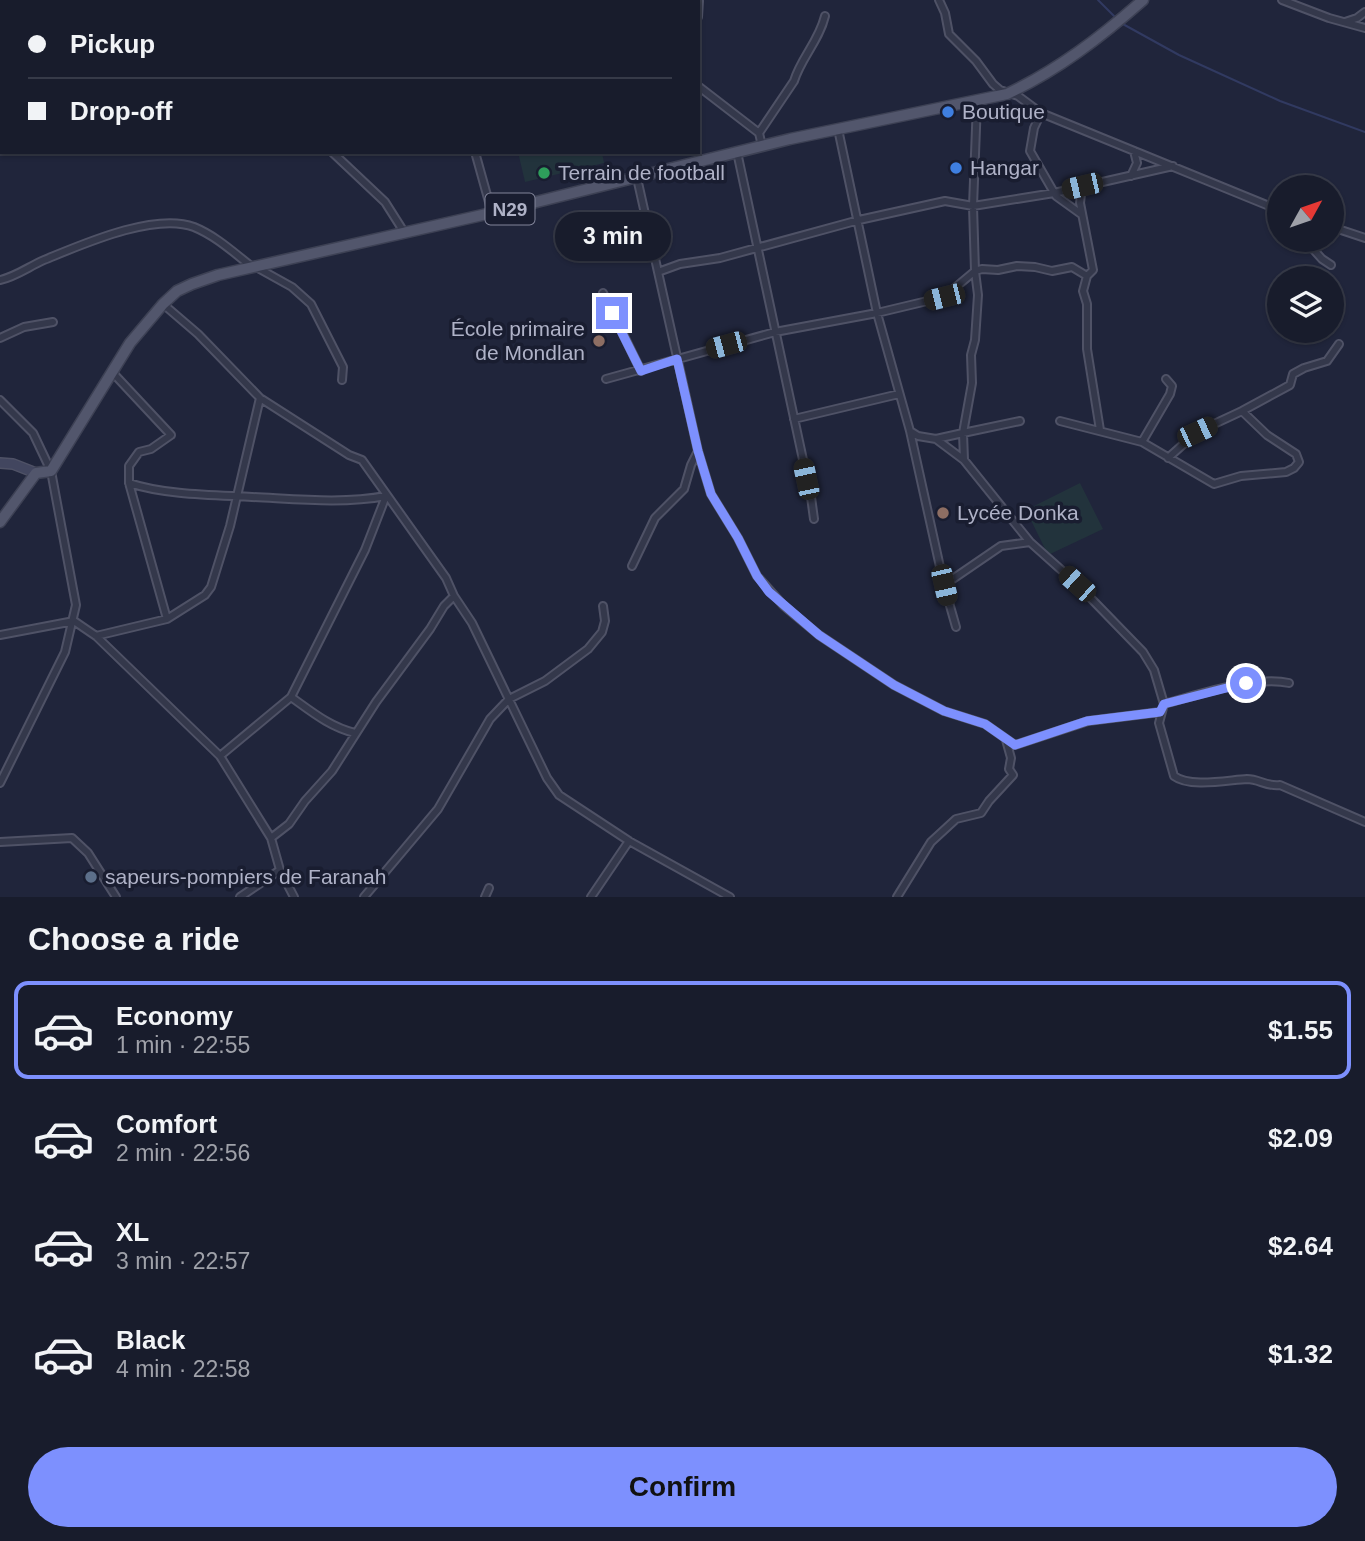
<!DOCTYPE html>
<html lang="en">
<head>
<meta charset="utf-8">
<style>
  body { margin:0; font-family:Helvetica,sans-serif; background:#212534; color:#f1f3f6; height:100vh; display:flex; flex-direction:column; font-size:26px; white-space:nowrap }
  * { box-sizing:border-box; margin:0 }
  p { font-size:23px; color:#9fa1a9 }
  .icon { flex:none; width:38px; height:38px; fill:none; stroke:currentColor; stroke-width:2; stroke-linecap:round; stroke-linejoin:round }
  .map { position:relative; height:897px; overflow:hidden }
  .sheet { display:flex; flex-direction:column; background:#181c2c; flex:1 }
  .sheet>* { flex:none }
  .hud { position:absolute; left:0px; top:0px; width:700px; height:154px; box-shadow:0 2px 5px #0004,0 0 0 2px #363a48; display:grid; align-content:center; height:154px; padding:0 28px; background:#181c2c }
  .needle { width:46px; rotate:50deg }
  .buttons { position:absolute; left:1267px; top:175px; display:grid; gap:14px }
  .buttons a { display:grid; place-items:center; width:77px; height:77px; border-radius:50%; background:#181c2c; box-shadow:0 2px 5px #0004,0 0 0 2px #363a48; font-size:35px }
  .end { position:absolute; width:32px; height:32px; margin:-16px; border:9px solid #7d90fe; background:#fff; box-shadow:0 0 0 4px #fff }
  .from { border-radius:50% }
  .bubble { position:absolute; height:49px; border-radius:24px; background:#181c2c; box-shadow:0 2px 5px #0004,0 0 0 2px #363a48; font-size:23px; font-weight:700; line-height:49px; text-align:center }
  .car { position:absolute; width:21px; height:42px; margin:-21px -10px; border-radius:9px; box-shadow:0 0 5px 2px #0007; background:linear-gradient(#222 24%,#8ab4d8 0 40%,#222 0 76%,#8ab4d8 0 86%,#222 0) }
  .hud b { display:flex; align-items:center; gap:24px; height:66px; font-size:26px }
  .hud b+b { border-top:2px solid #363a48 }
  .hud i { width:18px; height:18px; background:#f1f3f6 }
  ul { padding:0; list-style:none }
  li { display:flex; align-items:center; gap:21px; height:98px; margin:0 14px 10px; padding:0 14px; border:4px solid transparent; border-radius:14px }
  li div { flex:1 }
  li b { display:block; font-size:26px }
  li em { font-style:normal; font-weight:700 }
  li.selected { border-color:#7d90fe }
  li>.icon { width:63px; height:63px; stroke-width:1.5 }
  h2 { padding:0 28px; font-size:32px; line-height:84px }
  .cta { display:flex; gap:14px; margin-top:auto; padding:14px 28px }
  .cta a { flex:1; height:80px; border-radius:42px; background:#7d90fe; color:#111; font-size:28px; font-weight:700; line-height:80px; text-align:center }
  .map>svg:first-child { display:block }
  .green { fill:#22333c }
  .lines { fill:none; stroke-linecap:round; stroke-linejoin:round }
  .stream { stroke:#313a61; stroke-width:2 }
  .street-casing { stroke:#4f5266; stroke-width:10 }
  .secondary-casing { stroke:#4f5266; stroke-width:12 }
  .primary-casing { stroke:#3d4154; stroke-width:13 }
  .street { stroke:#34384b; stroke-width:6 }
  .secondary { stroke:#42465f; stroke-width:9 }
  .primary { stroke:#52566c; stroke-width:10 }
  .route { stroke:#7d90fe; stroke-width:9 }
  .shop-dot { fill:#3f7fe0; stroke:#191d30; stroke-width:2.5 }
  .leisure-dot { fill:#2e9e5b; stroke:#191d30; stroke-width:2.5 }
  .education-dot { fill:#8d6e63; stroke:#191d30; stroke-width:2.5 }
  .service-dot { fill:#5c6f8a; stroke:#191d30; stroke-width:2.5 }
  .labels { text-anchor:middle; stroke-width:7; stroke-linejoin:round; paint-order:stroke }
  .shield { fill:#191d30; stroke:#82859a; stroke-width:2 }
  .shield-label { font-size:19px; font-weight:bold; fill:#afb2c7 }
  .poi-label { font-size:21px; fill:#afb2c7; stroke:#191d30; text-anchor:start }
</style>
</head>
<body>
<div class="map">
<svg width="1365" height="897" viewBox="0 0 1365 897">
  <rect width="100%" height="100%" fill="#20253b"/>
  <path class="green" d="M518,152H602L604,163L525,182Z
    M1080,483L1103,529L1048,555L1026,510Z"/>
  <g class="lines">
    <path class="stream" d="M1098,0L1117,19
      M1121,23L1179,55L1280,101L1365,132"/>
    <g class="street-casing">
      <path id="street" d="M161,0L163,2
        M552,0L553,2
        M617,0L618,2
        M939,0L945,13L949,34L976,61L993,84L1000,90L1018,96L1041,113L1279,210
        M1282,0L1329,18L1365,28
        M22,2L25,0
        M650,2L651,0
        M0,7L2,8
        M698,17L699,1
        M1345,22L1357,18L1365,12
        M698,86L759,133L762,146
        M1041,113L1034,128L1030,151L1056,196L1081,214
        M838,129L877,313L910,431L944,585L956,627
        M759,133L794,81C801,58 819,41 825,16
        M332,152L385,202L404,232
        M475,152L492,213
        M737,152L811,497L814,519
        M1131,176L1137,163L1134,151
        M637,178L698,451L711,494L738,538L757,576L784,606L819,635L894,685L944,711L985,724L1015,745L1088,721L1160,712
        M1082,186L1080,203L1093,270L1087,276L1083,291L1087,304V349L1100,430
        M1332,227L1365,238
        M1305,240L1322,259L1331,265
        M256,267L292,287L311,304L343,367L342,380
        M658,272L680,264L720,258L859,220L945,201L973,206L1054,193L1173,166
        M0,280C15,277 30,266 44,260C81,245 154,212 194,227C216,236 233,252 251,266
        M603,293L641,371
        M163,304L198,334L260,398L349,455L362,460L446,578L454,596L472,623L547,778L559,795L629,841L730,897
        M0,338L24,327L53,322
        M113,373L171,435L151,449L139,452L129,466V483
        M606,379L775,332L877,313L944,297L975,271L973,206L977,102
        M260,398L230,526L211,587L205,595L167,619L129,483C165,495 214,495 252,497C296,499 343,504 386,496
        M0,400L33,433L51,471L76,605L65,652L0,783
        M794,419L899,394
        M1060,421L1142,442L1214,484L1241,476L1286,472L1294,468L1299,462L1296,454L1267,435L1242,411
        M910,431L918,436L936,439L964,460L1030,542L1077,584L1143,652L1154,670L1164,704L1159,723L1174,776C1190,788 1228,780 1247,779C1259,779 1267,787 1280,785L1365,822
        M936,439L963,433L972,383L971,355L975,340L978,295L975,271L982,269L998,270L1017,266L1035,267L1052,271L1072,267L1087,276
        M1142,442L1170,394L1172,386L1166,379
        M1168,458L1197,432L1242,411L1290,385L1293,374L1304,368L1327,361L1339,344
        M964,460L963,433L1020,421
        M632,566L655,518L684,489L691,465L698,451
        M944,585L1001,546L1030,542
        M0,635L74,621L96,636L220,756L271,838L280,870L294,897
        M96,636L167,619
        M291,697C312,712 330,727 355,733
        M1164,704C1198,695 1256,675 1289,683
        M220,756L291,697L365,550L386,496
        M271,838L289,824L305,801L332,771L376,702L430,629L444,606L454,596
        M0,842L72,838L88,853L116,897
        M240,897L280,870
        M364,897L438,809L490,719L509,699L545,681L588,649L602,632L605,621L603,606
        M485,897L489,888
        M591,897L629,841
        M897,897L931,842L956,819L981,813L989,801L1013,775L1009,769L1011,758L1006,740"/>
    </g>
    <g class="secondary-casing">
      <path id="secondary" d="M0,463L13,464L36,473"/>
    </g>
    <g class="primary-casing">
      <path id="primary" d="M0,522L36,473L51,471L130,343L163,304L177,291L192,284L218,275L500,211L790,139L1007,94C1058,70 1101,37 1143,0"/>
    </g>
    <use href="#street" class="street"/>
    <use href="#secondary" class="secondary"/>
    <use href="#primary" class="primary"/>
  </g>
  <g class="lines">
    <path class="route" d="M612,313L641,371L677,359L698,451L711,494L738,538L757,576L769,592L819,635L894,685L944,711L985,724L1015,745L1087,721L1160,712L1164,704L1246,683"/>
  </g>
  <g class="shop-dot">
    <circle cx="948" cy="112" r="7"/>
    <circle cx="956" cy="168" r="7"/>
  </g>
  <circle class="leisure-dot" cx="544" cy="173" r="7"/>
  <g class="education-dot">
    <circle cx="599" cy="341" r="7"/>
    <circle cx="943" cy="513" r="7"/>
  </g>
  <circle class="service-dot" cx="91" cy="877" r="7"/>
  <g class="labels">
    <rect class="shield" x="485.5" y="193.5" width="49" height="31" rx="5"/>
    <g class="shield-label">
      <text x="510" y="216">N29</text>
    </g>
    <g class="poi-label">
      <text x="962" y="119">Boutique</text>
      <text x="970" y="175">Hangar</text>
      <text x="558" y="180">Terrain de football</text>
      <text x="585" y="336" text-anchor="end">École primaire<tspan x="585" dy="24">de Mondlan</tspan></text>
      <text x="957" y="520">Lycée Donka</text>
      <text x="105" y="884">sapeurs-pompiers de Faranah</text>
    </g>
  </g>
</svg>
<div class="buttons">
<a><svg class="needle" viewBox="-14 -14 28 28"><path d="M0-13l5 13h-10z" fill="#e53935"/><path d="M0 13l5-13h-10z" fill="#9fa1a9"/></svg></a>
<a><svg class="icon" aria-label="layers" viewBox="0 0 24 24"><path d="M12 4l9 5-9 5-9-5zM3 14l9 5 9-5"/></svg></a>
</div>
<i class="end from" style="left:1246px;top:683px"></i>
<i class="end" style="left:612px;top:313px"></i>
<div class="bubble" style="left:555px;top:212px;width:116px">3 min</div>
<i class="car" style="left:1082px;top:186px;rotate:257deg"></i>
<i class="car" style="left:944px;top:297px;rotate:256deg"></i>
<i class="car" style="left:726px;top:345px;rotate:255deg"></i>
<i class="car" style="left:1197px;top:432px;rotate:65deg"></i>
<i class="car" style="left:806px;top:479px;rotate:348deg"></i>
<i class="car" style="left:1077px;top:584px;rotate:312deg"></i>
<i class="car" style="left:944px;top:585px;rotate:167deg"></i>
<div class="hud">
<b><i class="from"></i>Pickup</b>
<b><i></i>Drop-off</b>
</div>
</div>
<section class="sheet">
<h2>Choose a ride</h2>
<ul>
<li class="selected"><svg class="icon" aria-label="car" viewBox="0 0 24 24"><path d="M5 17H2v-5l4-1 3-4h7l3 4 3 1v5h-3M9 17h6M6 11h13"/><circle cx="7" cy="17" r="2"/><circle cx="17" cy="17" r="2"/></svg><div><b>Economy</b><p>1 min · 22:55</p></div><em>$1.55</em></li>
<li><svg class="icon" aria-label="car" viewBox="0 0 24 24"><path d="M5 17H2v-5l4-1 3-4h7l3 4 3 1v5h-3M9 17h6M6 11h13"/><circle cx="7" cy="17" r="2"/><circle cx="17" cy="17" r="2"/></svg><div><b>Comfort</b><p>2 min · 22:56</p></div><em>$2.09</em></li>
<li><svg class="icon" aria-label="car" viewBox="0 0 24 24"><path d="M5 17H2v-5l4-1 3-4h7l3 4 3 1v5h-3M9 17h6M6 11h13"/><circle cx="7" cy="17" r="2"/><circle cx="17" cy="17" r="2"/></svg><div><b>XL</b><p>3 min · 22:57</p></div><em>$2.64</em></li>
<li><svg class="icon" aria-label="car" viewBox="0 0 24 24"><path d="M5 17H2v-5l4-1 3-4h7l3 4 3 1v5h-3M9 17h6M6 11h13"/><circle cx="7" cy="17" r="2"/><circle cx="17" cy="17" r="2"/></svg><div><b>Black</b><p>4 min · 22:58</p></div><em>$1.32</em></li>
</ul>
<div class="cta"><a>Confirm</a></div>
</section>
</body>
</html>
